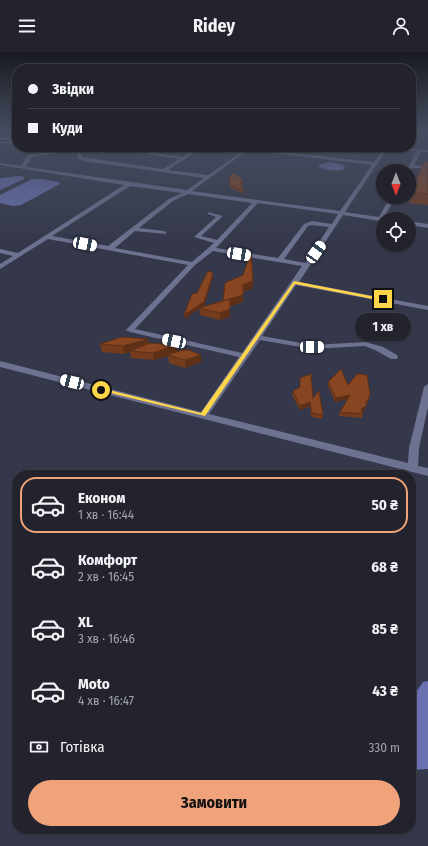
<!DOCTYPE html>
<html lang="uk">
<head>
<meta charset="utf-8">
<style>
  body { margin:0; font-family:"Fira Sans Condensed",sans-serif; background:#2a2b34; color:#f1f3f6; height:100vh; display:flex; flex-direction:column; font-size:15px; white-space:nowrap }
  * { box-sizing:border-box; margin:0 }
  p { font-size:13px; color:#a2a4a9 }
  .icon { flex:none; width:22px; height:22px; fill:none; stroke:currentColor; stroke-width:2; stroke-linecap:round; stroke-linejoin:round }
  .map { position:relative; flex:1; overflow:hidden }
  .sheet { position:absolute; left:12px; top:418px; width:404px; height:364px; display:flex; flex-direction:column; background:#22232c; border-radius:16px; box-shadow:0 1px 3px #0004,0 0 0 1px #3f4048 }
  .sheet>* { flex:none }
  .guide { position:absolute; left:12px; top:12px; width:404px; height:88px; border-radius:16px; box-shadow:0 1px 3px #0004,0 0 0 1px #3f4048; display:grid; align-content:center; height:88px; padding:0 16px; background:#22232c }
  .needle { width:26px; rotate:180deg }
  .fabs { position:absolute; left:376px; top:112px; display:grid; gap:8px }
  .fabs a { display:grid; place-items:center; width:40px; height:40px; border-radius:50%; background:#22232c; box-shadow:0 1px 3px #0004,0 0 0 1px #3f4048; font-size:20px }
  .end { position:absolute; width:18px; height:18px; margin:-9px; border:5px solid #ffd54a; background:#111; box-shadow:0 0 0 2px #111 }
  .from { border-radius:50% }
  .bubble { position:absolute; height:28px; border-radius:14px; background:#22232c; box-shadow:0 1px 3px #0004,0 0 0 1px #3f4048; font-size:13px; font-weight:700; line-height:28px; text-align:center }
  .car { position:absolute; width:12px; height:24px; margin:-12px -6px; border-radius:5px; box-shadow:0 0 3px 1px #0007; background:linear-gradient(#fff 24%,#345 0 40%,#fff 0 76%,#345 0 86%,#fff 0) }
  .guide b { display:flex; align-items:center; gap:14px; height:38px; font-size:15px }
  .guide b+b { border-top:1px solid #3f4048 }
  .guide i { width:10px; height:10px; background:#f1f3f6 }
  ul { padding:7px 0 0; list-style:none }
  li { display:flex; align-items:center; gap:12px; height:56px; margin:0 8px 6px; padding:0 8px; border:2px solid transparent; border-radius:16px }
  li div { flex:1 }
  li b { display:block; font-size:15px }
  li em { font-style:normal; font-weight:700 }
  li.current { border-color:#f0a27a }
  li>.icon { width:36px; height:36px; stroke-width:1.5 }
  .pay { display:flex; align-items:center; gap:10px; height:44px; padding:0 16px; font-size:15px }
  .pay p { margin-inline-start:auto }
  .button { display:flex; gap:8px; margin-top:auto; padding:8px 16px }
  .button a { flex:1; height:46px; border-radius:24px; background:#f0a27a; color:#111; font-size:16px; font-weight:700; line-height:46px; text-align:center }
  header { display:flex; justify-content:space-between; align-items:center; height:52px; padding:0 16px; background:#22232c; font-size:18px; font-weight:700 }
  .map>svg:first-child { display:block }
  .built { fill:#35384b; fill-rule:evenodd }
  .water { fill:#6971b3 }
  .lines { fill:none; stroke-linecap:round; stroke-linejoin:round }
  .path { stroke:#6b6d78; stroke-width:1; stroke-dasharray:1 1.5; stroke-linecap:butt }
  .minor { fill:#6d7290; fill-rule:evenodd }
  .rail { stroke:#caccd4; stroke-width:1.5 }
  .wall { fill:#743b1c }
  .shaded-wall { fill:#5e3017 }
  .building { fill:#874521; stroke:#5e3017 }
  .route { fill:#ffd54a }
</style>
</head>
<body>
<header><svg class="icon" aria-label="menu" viewBox="0 0 24 24"><path d="M4 6h16M4 12h16M4 18h16"/></svg>Ridey<svg class="icon" aria-label="person" viewBox="0 0 24 24"><circle cx="12" cy="8" r="4"/><path d="M4 21q1-7 8-7t8 7"/></svg></header>
<div class="map">
<svg width="428" height="794" viewBox="0 0 428 794">
  <rect width="100%" height="100%" fill="#2d2f3b"/>
  <path class="built" d="M0,79H17V95H411V79H428V794H0ZM383,119H409V145H383ZM383,167H409V193H383ZM17,423H411V777H17Z"/>
  <path class="water" d="M330,110L341,112L345,115L343,118C333,119 326,119 318,114L321,112Z
    M20,124L24,125V127L0,138V126Z
    M32,127H41L59,130L60,132L21,153L13,154L0,151V143Z
    M428,629V717L411,718V647L423,630Z"/>
  <g class="lines">
    <path class="path" d="M112,99L136,100L141,102L136,107"/>
    <path class="minor" d="M17,88V90L0,92V90Z
      M67,95H108L81,99L82,105L163,117L179,107L148,102L146,100L182,105L192,99L194,101L168,118L208,123L247,96L374,110L385,95L428,98V100H421L414,113L428,115V117L412,116L409,120L406,119L417,99L388,96L345,160L379,165L390,145H396L384,165L386,167L380,169L343,163L299,230L428,254V258L296,233L262,284L312,293L366,290L383,295L397,303L398,305L397,307H391L377,299L365,294L312,297L260,288L209,362L408,411L409,396L424,335L428,332V355L419,396L418,414L428,416V424L0,315V309L201,360L239,305L130,280L126,278L188,213L48,187L0,217V212L13,204L0,201V197L18,201L124,133L0,113V111L21,114L28,103L73,97ZM248,98L372,113L340,159L192,139ZM77,99L78,106L83,109L204,126L187,138L26,115L31,106L35,104ZM130,134L182,141L169,147L108,194L52,184ZM188,142L252,151L217,188L201,184L223,164L208,160V162L216,165L194,185L214,191L192,210L115,196L135,179L166,182V180L164,179L139,176L173,149ZM258,151L338,162L332,172L312,169L304,172L278,206L216,196ZM312,173L329,175L305,211L284,207L308,174ZM213,199L302,214L242,301L135,277L195,213Z
      M409,169L428,172V176L409,173Z"/>
    <path class="rail" d="M0,87L17,86"/>
  </g>
  <path class="wall" d="M411,79H420L418,84L411,83Z
    M428,110V153L409,151L411,140Z
    M229,126L243,128V130L241,132L244,139V142L230,136Z
    M213,225L204,253L201,255L223,249L253,229V236L243,240V250L230,254V265L220,268L200,263L199,256L185,267L197,241Z
    M100,292H149L177,300L201,310L185,316L169,311L168,304L154,308L131,306L130,300L124,302L102,300Z
    M300,326L313,346L323,363L322,367L311,365L310,354L300,358L292,343L293,339L300,336Z
    M328,330L348,333L370,346L367,352L366,353L365,358L362,360L363,362L362,366L339,364L340,360L348,347L335,350L328,334Z"/>
  <path class="shaded-wall" d="M213,221V225L204,253L185,267L184,263Z
    M253,229V236L243,240V233Z
    M243,243V250L223,256V249Z
    M230,257V265L220,268V261Z
    M148,287L149,295L130,299V300L124,302L123,294Z
    M177,293V301L168,303V304L154,308L153,301Z
    M201,303V310L185,316V308Z
    M370,342L367,352L366,353V349Z
    M350,343V347L335,350L336,346Z
    M310,350V354L300,358V354Z
    M366,354L365,358L360,362L361,357Z"/>
  <path class="building" d="M424,110H428V142L411,140Z
    M234,121L243,128L240,130L244,139L230,133L229,126Z
    M251,200L253,229L243,233V243L223,249L225,231L243,223Z
    M208,219L213,221L204,250L184,263L192,242L197,241Z
    M230,247V257L220,261L199,256Z
    M122,285L148,287L123,294L100,292Z
    M150,291L177,293L153,301L130,299Z
    M182,298H189L201,303L185,308L168,303Z
    M341,317L348,333L357,322L367,323L370,342L368,348L366,349V354L361,357L363,362L340,360L350,343L336,346L328,330Z
    M311,322L313,346L319,339L323,363L312,361L310,350L300,354L293,339L300,335V326Z"/>
  <linearGradient id="sky" x2="0" y2="1"><stop stop-color="#191a20"/><stop offset="0.41" stop-color="#464d60"/><stop offset="1" stop-color="#464d60" stop-opacity="0"/></linearGradient>
  <rect width="428" height="191" fill="url(#sky)"/>
  <path class="route" d="M294,229L386,247L383,249L295,232L205,364L98,338L101,336L201,361Z"/>
</svg>
<div class="fabs">
<a><svg class="needle" viewBox="-14 -14 28 28"><path d="M0-13l5 13h-10z" fill="#e53935"/><path d="M0 13l5-13h-10z" fill="#a2a4a9"/></svg></a>
<a><svg class="icon" aria-label="locate" viewBox="0 0 24 24"><circle cx="12" cy="12" r="6"/><path d="M12 2v4M12 18v4M2 12h4M18 12h4"/></svg></a>
</div>
<i class="end from" style="left:101px;top:338px"></i>
<i class="end" style="left:383px;top:247px"></i>
<div class="bubble" style="left:355px;top:261px;width:56px">1 хв</div>
<i class="car" style="left:85px;top:192px;rotate:101deg"></i>
<i class="car" style="left:316px;top:200px;rotate:35deg"></i>
<i class="car" style="left:239px;top:202px;rotate:99deg"></i>
<i class="car" style="left:174px;top:289px;rotate:282deg"></i>
<i class="car" style="left:312px;top:295px;rotate:90deg"></i>
<i class="car" style="left:72px;top:330px;rotate:284deg"></i>
<div class="guide">
<b><i class="from"></i>Звідки</b>
<b><i></i>Куди</b>
</div>
<section class="sheet">
<ul>
<li class="current"><svg class="icon" aria-label="car" viewBox="0 0 24 24"><path d="M5 17H2v-5l4-1 3-4h7l3 4 3 1v5h-3M9 17h6M6 11h13"/><circle cx="7" cy="17" r="2"/><circle cx="17" cy="17" r="2"/></svg><div><b>Економ</b><p>1 хв · 16:44</p></div><em>50 ₴</em></li>
<li><svg class="icon" aria-label="car" viewBox="0 0 24 24"><path d="M5 17H2v-5l4-1 3-4h7l3 4 3 1v5h-3M9 17h6M6 11h13"/><circle cx="7" cy="17" r="2"/><circle cx="17" cy="17" r="2"/></svg><div><b>Комфорт</b><p>2 хв · 16:45</p></div><em>68 ₴</em></li>
<li><svg class="icon" aria-label="car" viewBox="0 0 24 24"><path d="M5 17H2v-5l4-1 3-4h7l3 4 3 1v5h-3M9 17h6M6 11h13"/><circle cx="7" cy="17" r="2"/><circle cx="17" cy="17" r="2"/></svg><div><b>XL</b><p>3 хв · 16:46</p></div><em>85 ₴</em></li>
<li><svg class="icon" aria-label="car" viewBox="0 0 24 24"><path d="M5 17H2v-5l4-1 3-4h7l3 4 3 1v5h-3M9 17h6M6 11h13"/><circle cx="7" cy="17" r="2"/><circle cx="17" cy="17" r="2"/></svg><div><b>Moto</b><p>4 хв · 16:47</p></div><em>43 ₴</em></li>
</ul>
<div class="pay"><svg class="icon" aria-label="cash" viewBox="0 0 24 24"><path d="M3 7h18v10H3z"/><circle cx="12" cy="12" r="2"/></svg>Готівка<p>330 m</p></div>
<div class="button"><a>Замовити</a></div>
</section>
</div>
</body>
</html>
